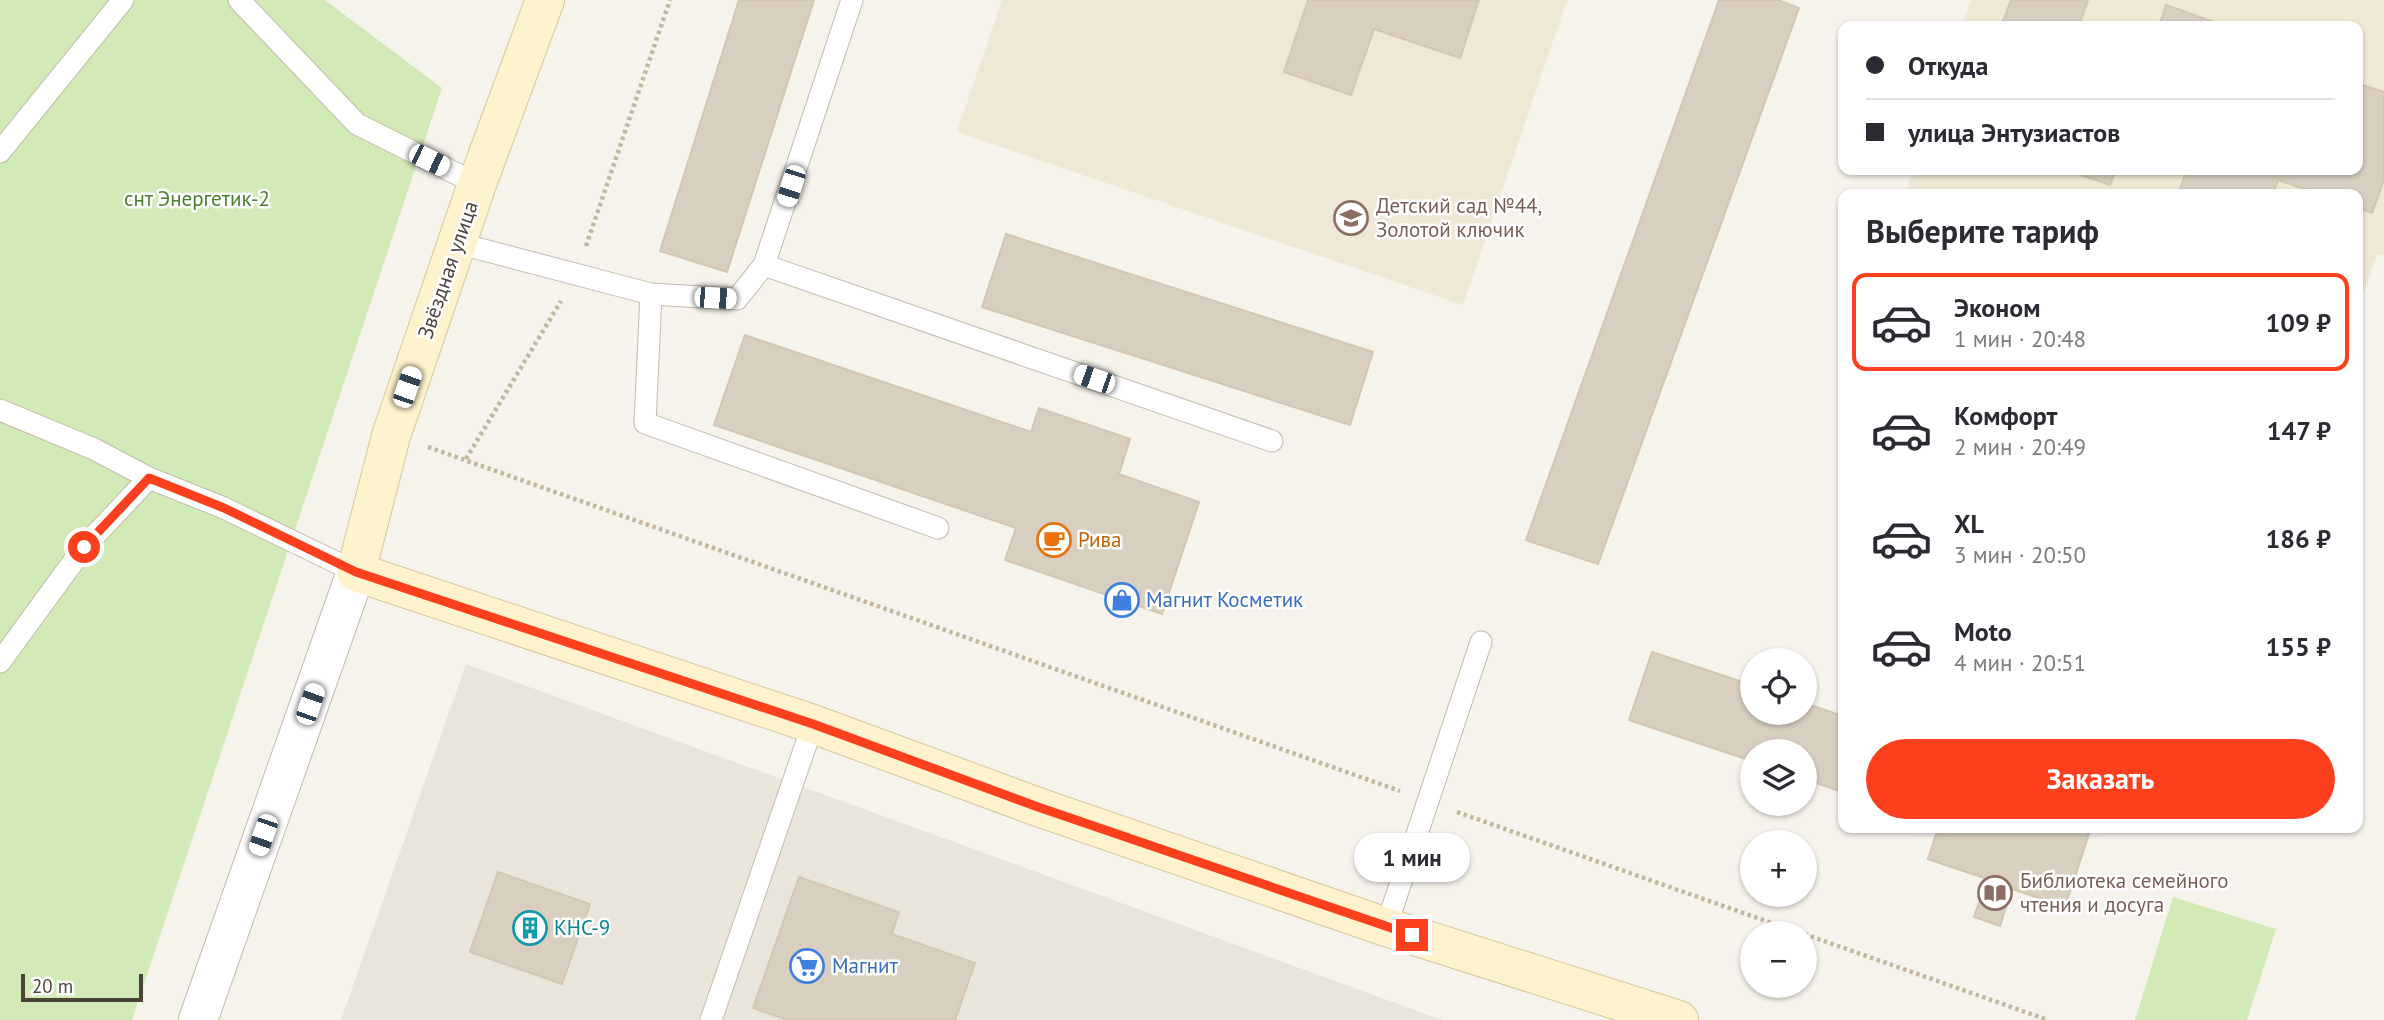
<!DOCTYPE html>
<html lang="ru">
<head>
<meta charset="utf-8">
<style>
  body { margin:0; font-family:"PT Sans",sans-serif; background:#f7f7f7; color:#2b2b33; height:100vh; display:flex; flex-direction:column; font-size:26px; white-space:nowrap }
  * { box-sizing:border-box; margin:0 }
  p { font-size:23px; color:#7c7c81 }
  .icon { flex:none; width:38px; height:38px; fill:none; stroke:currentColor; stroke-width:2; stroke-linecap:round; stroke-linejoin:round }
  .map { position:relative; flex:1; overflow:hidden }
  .drawer { position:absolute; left:1838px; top:189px; width:525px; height:644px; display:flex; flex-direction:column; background:#fff; border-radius:14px; box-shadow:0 2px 5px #0004 }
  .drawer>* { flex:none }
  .banner { position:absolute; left:1838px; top:21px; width:525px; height:154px; border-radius:14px; box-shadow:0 2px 5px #0004; display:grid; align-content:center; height:154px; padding:0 28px; background:#fff }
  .tools { position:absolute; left:1740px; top:648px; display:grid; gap:14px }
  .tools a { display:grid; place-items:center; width:77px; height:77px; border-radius:50%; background:#fff; box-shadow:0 2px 5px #0004; font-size:35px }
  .scale { position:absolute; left:21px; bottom:18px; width:122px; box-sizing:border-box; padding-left:7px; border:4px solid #4b4439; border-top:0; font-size:19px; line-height:24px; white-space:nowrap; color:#4b4439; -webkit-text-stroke:5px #fff; paint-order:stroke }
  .end { position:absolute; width:32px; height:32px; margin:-16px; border:9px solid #fc3f1d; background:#fff; box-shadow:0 0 0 4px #fff }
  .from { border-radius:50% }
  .bubble { position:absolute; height:49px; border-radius:24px; background:#fff; box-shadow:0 2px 5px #0004; font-size:23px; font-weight:700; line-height:49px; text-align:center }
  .car { position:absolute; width:21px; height:42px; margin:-21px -10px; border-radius:9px; box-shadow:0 0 5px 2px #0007; background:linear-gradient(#fff 24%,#345 0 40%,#fff 0 76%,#345 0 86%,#fff 0) }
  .banner b { display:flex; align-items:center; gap:24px; height:66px; font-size:26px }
  .banner b+b { border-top:2px solid #e1e1e2 }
  .banner i { width:18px; height:18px; background:#2b2b33 }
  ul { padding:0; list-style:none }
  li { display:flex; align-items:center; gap:21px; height:98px; margin:0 14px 10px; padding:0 14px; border:4px solid transparent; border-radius:14px }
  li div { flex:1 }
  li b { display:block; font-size:26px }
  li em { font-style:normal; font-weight:700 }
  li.on { border-color:#fc3f1d }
  li>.icon { width:63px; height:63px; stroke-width:1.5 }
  h2 { padding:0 28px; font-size:32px; line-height:84px }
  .primary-button { display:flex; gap:14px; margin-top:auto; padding:14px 28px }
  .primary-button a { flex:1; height:80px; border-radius:42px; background:#fc3f1d; color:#fff; font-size:28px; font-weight:700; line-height:80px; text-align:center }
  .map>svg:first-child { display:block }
  .residential { fill:#eae5da }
  .education { fill:#efe8d6 }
  .green { fill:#d2eab5 }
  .building { fill:#d8cfc1; stroke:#d3c7b4; stroke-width:2 }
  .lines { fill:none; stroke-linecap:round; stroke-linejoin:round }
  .lane-casing { stroke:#c2bbae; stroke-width:23 }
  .street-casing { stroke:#c2bbae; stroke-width:40 }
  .secondary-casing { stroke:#d6c79b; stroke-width:40 }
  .path { stroke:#c4b79f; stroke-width:4.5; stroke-dasharray:3.5 3.5; stroke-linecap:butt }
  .lane { stroke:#fff; stroke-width:21 }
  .street { stroke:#fff; stroke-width:38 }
  .secondary { stroke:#fff3cd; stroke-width:38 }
  .route { stroke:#fc3f1d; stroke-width:9 }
  .labels { text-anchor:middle; stroke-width:5; stroke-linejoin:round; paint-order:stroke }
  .park-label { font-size:21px; fill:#4a7f2a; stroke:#fff }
  .education-label { font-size:21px; fill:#785e54; stroke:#fff; text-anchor:start }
  .street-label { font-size:21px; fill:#4b4439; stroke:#fff }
  .food-label { font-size:21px; fill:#c56008; stroke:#fff; text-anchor:start }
  .shop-label { font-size:21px; fill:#366cbe; stroke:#fff; text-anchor:start }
  .culture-label { font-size:21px; fill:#0d838f; stroke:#fff; text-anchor:start }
</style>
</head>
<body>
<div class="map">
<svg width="2384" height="1020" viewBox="0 0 2384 1020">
  <rect width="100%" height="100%" fill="#f6f3ec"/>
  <path class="residential" d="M466,664L1442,1020H341Z"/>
  <path class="education" d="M1002,0H1567L1463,305L957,132Z
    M1971,0H2384V255L2377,254L2357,312V194H1905L1914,170H2357V26H1962Z"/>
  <path class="green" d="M0,0H325L442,88L132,1020H0Z
    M2173,897L2276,929L2247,1020H2135Z"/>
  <path class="building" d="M739,0H814L727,272L660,251Z
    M1308,0H1479L1460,58L1374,29L1351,95L1284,72Z
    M1719,0H1778L1799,8L1598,564L1526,540Z
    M2011,0H2088L2079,26H2001Z
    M2166,5L2225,26H2159Z
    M2357,83L2384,92V180L2372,213L2357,207V194H2319L2278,180L2273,194H2178L2187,170H2357Z
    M2066,170H2116L2110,185Z
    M1006,234L1373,352L1350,425L982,307Z
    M745,335L1031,432L1039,408L1130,439L1119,474L1199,502L1162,614L1005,560L1016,528L714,425Z
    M1652,652L1752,685V712H1804V703L1843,716V792L1804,779V751H1752V761L1629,720Z
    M1938,828H2091L2065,907L2012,889L2000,926L1974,917L1987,879L1928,859Z
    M498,872L590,904L562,984L470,952Z
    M799,877L899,912L892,934L975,963L955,1020H787L753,1008Z"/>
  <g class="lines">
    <g class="lane-casing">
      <path id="lane" d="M239,0L357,124L477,184
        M0,152L123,0
        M457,243L651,294L737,299L764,265L852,0
        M764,265L1272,441
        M651,294L645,423L938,528
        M0,410L94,449L149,478L224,508L356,572
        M0,662L84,547L149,478
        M1386,927L1481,642
        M711,1020L813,724"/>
    </g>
    <g class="street-casing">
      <path id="street" d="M198,1020L356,572"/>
    </g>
    <g class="secondary-casing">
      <path id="secondary" d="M545,0L477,184L391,436L356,572L813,724L1038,807L1386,927L1679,1020"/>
    </g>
    <path class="path" d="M586,246L670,0
      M428,447L1400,791
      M466,459L561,301
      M1457,812L1800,933
      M1804,934L2048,1020"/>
    <use href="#lane" class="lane"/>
    <use href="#street" class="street"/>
    <use href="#secondary" class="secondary"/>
  </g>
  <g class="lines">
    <path class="route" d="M84,547L149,478L224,508L356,572L813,724L1038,807L1412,935"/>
  </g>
  <defs>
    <g id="school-ring" transform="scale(1.75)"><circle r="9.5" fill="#fff" stroke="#8d6e63" stroke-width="1.5"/><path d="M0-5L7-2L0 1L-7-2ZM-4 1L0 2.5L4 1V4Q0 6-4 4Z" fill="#8d6e63"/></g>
    <g id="cafe-ring" transform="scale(1.75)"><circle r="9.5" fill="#fff" stroke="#e8710a" stroke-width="1.5"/><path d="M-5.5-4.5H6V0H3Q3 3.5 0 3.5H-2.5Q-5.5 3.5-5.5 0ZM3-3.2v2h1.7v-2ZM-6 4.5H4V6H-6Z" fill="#e8710a"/></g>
    <g id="shop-ring" transform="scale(1.75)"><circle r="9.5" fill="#fff" stroke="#3f7fe0" stroke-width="1.5"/><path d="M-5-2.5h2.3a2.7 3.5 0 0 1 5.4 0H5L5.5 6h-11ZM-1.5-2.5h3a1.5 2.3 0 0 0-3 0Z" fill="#3f7fe0"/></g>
    <g id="library-ring" transform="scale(1.75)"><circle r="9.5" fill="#fff" stroke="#8d6e63" stroke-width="1.5"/><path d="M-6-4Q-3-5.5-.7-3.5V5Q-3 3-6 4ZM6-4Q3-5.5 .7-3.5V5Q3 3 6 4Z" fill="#8d6e63"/></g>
    <g id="building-ring" transform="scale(1.75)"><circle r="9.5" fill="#fff" stroke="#0f9aa8" stroke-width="1.5"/><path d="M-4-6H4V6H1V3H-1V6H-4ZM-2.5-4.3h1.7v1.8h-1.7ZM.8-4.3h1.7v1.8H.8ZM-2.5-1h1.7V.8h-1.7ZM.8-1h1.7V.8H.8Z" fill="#0f9aa8"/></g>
    <g id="supermarket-ring" transform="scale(1.75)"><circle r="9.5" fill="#fff" stroke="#3f7fe0" stroke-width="1.5"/><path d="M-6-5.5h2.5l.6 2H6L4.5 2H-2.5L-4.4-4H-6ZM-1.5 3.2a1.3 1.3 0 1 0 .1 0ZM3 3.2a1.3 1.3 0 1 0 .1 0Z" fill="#3f7fe0"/></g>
  </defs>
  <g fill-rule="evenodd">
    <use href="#school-ring" x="1351" y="218"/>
    <use href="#cafe-ring" x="1054" y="540"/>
    <use href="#shop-ring" x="1122" y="600"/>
    <use href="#library-ring" x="1995" y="893"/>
    <use href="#building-ring" x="530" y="928"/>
    <use href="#supermarket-ring" x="807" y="966"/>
  </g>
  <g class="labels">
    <g class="park-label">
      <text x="197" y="206">снт Энергетик-2</text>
    </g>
    <g class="education-label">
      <text x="1376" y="213">Детский сад №44,<tspan x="1376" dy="24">Золотой ключик</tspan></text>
      <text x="2020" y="888">Библиотека семейного<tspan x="2020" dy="24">чтения и досуга</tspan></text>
    </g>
    <g class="street-label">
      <text transform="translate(448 270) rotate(-71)" y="7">Звёздная улица</text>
    </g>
    <g class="food-label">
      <text x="1078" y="547">Рива</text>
    </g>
    <g class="shop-label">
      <text x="1146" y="607">Магнит Косметик</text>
      <text x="832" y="973">Магнит</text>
    </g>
    <g class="culture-label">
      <text x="554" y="935">КНС-9</text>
    </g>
  </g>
</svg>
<div class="tools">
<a><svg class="icon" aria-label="locate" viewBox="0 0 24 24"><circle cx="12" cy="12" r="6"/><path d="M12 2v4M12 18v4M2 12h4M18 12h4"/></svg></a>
<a><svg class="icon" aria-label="layers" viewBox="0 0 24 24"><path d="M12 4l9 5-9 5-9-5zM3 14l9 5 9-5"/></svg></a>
<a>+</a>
<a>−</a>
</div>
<div class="scale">20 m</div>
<i class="end from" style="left:84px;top:547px"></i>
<i class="end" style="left:1412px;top:935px"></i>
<div class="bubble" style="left:1354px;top:833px;width:116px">1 мин</div>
<i class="car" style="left:429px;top:160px;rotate:116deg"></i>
<i class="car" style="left:791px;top:186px;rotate:198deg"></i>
<i class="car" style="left:715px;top:298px;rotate:93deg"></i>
<i class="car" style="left:1094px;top:379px;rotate:289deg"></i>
<i class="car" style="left:407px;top:387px;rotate:19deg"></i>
<i class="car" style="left:310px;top:704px;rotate:19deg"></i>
<i class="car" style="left:263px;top:835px;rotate:199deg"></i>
<div class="banner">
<b><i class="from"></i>Откуда</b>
<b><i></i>улица Энтузиастов</b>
</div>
<section class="drawer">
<h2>Выберите тариф</h2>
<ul>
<li class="on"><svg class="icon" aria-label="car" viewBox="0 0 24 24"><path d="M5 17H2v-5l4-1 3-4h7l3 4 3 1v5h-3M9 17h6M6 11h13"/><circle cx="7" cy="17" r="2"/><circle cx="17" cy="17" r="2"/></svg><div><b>Эконом</b><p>1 мин · 20:48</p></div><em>109 ₽</em></li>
<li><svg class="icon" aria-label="car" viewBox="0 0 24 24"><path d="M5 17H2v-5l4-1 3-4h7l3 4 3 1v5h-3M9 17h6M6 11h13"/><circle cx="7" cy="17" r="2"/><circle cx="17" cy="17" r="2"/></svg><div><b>Комфорт</b><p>2 мин · 20:49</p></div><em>147 ₽</em></li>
<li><svg class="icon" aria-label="car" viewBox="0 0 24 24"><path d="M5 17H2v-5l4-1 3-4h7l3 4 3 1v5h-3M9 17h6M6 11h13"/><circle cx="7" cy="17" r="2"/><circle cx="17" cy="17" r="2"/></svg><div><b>XL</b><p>3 мин · 20:50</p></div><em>186 ₽</em></li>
<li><svg class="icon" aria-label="car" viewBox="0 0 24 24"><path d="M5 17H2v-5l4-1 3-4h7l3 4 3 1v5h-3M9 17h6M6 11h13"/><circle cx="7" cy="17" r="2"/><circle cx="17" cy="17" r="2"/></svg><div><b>Moto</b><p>4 мин · 20:51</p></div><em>155 ₽</em></li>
</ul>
<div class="primary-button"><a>Заказать</a></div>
</section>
</div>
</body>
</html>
